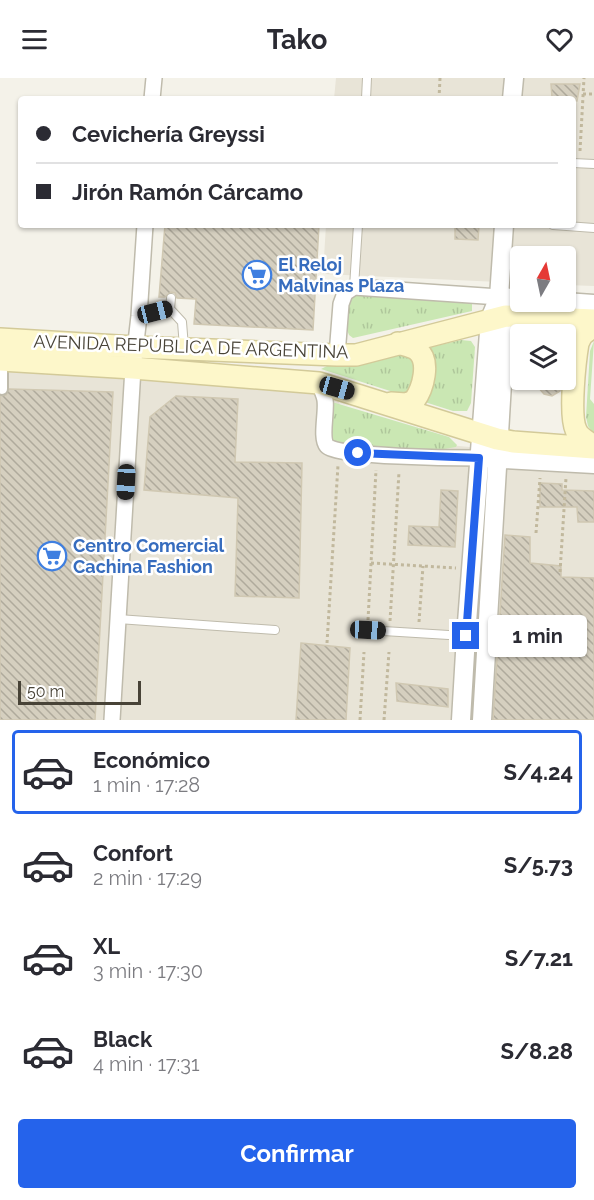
<!DOCTYPE html>
<html lang="es">
<head>
<meta charset="utf-8">
<style>
  body { margin:0; font-family:Raleway,sans-serif; background:#f2f2f3; color:#2b2b33; height:100vh; display:flex; flex-direction:column; font-size:22px; white-space:nowrap }
  * { box-sizing:border-box; margin:0 }
  p { font-size:20px; color:#7c7c81 }
  .icon { flex:none; width:33px; height:33px; fill:none; stroke:currentColor; stroke-width:2; stroke-linecap:round; stroke-linejoin:round }
  .map { position:relative; height:642px; overflow:hidden }
  .details { display:flex; flex-direction:column; background:#fff; flex:1 }
  .details>* { flex:none }
  .hud { position:absolute; left:18px; top:18px; width:558px; height:132px; border-radius:6px; box-shadow:0 2px 4px #0004; display:grid; align-content:center; height:132px; padding:0 18px; background:#fff }
  .needle { width:39px; rotate:9deg }
  .controls { position:absolute; left:510px; top:168px; display:grid; gap:12px }
  .controls a { display:grid; place-items:center; width:66px; height:66px; border-radius:6px; background:#fff; box-shadow:0 2px 4px #0004; font-size:30px }
  .scale { position:absolute; left:18px; bottom:15px; width:123px; box-sizing:border-box; padding-left:6px; border:3px solid #484337; border-top:0; font-size:16px; line-height:21px; white-space:nowrap; color:#484337; -webkit-text-stroke:4px #fff; paint-order:stroke }
  .end { position:absolute; width:27px; height:27px; margin:-14px; border:8px solid #2563eb; background:#fff; box-shadow:0 0 0 3px #fff }
  .from { border-radius:50% }
  .bubble { position:absolute; height:42px; border-radius:6px; background:#fff; box-shadow:0 2px 4px #0004; font-size:20px; font-weight:700; line-height:42px; text-align:center }
  .car { position:absolute; width:18px; height:36px; margin:-18px -9px; border-radius:8px; box-shadow:0 0 4px 2px #0007; background:linear-gradient(#222 24%,#8ab4d8 0 40%,#222 0 76%,#8ab4d8 0 86%,#222 0) }
  .hud b { display:flex; align-items:center; gap:21px; height:57px; font-size:22px }
  .hud b+b { border-top:2px solid #e1e1e2 }
  .hud i { width:15px; height:15px; background:#2b2b33 }
  ul { padding:10px 0 0; list-style:none }
  li { display:flex; align-items:center; gap:18px; height:84px; margin:0 12px 9px; padding:0 6px; border:3px solid transparent; border-radius:6px }
  li div { flex:1 }
  li b { display:block; font-size:22px }
  li em { font-style:normal; font-weight:700 }
  li.active { border-color:#2563eb }
  li>.icon { width:54px; height:54px; stroke-width:1.5 }
  .action { display:flex; gap:12px; margin-top:auto; padding:12px 18px }
  .action a { flex:1; height:69px; border-radius:6px; background:#2563eb; color:#fff; font-size:24px; font-weight:700; line-height:69px; text-align:center }
  header { display:flex; justify-content:space-between; align-items:center; height:78px; padding:0 18px; background:#fff; font-size:27px; font-weight:700 }
  .map>svg:first-child { display:block }
  .residential { fill:#e8e4d7 }
  .park { fill:url(#park-tufts) }
  .building { fill:url(#building-back-hatch); stroke:#d0c8b2; stroke-width:1.5 }
  .lines { fill:none; stroke-linecap:round; stroke-linejoin:round }
  .service-casing { stroke:#bfbbac; stroke-width:10 }
  .pedestrian-casing { stroke:#bfbbac; stroke-width:14 }
  .minor-casing { stroke:#bfbbac; stroke-width:18 }
  .tertiary-casing { stroke:#bfbbac; stroke-width:21 }
  .secondary-casing { stroke:#d3ca99; stroke-width:24 }
  .path { stroke:#c1b89d; stroke-width:3; stroke-dasharray:3 3; stroke-linecap:butt }
  .service { stroke:#fff; stroke-width:8 }
  .pedestrian { stroke:#fff; stroke-width:10 }
  .minor { stroke:#fff; stroke-width:15 }
  .tertiary { stroke:#fff; stroke-width:18 }
  .secondary { stroke:#fdf7ca; stroke-width:21 }
  .route { stroke:#2563eb; stroke-width:8 }
  .labels { text-anchor:middle; stroke-width:5; stroke-linejoin:round; paint-order:stroke }
  .shop-label { font-size:18px; font-weight:bold; fill:#366cbe; stroke:#fff; text-anchor:start }
  .street-label { font-size:18px; fill:#484337; stroke:#fff }
</style>
</head>
<body>
<header><svg class="icon" aria-label="menu" viewBox="0 0 24 24"><path d="M4 6h16M4 12h16M4 18h16"/></svg>Tako<svg class="icon" aria-label="heart" viewBox="0 0 24 24"><path d="M12 20l-8-8c-3-5 5-10 8-4 3-6 11-1 8 4z"/></svg></header>
<div class="map">
<svg width="594" height="642" viewBox="0 0 594 642">
  <defs>
    <pattern id="park-tufts" width="24" height="20" patternUnits="userSpaceOnUse" patternTransform="scale(1.5)"><rect width="24" height="20" fill="#cae7b3"/><path d="M3 7l-1-3M5 7V3M7 7l1-3M15 17l-1-3M17 17v-4M19 17l1-3" fill="none" stroke="#afc79b"/></pattern>
    <pattern id="building-back-hatch" width="6" height="6" patternUnits="userSpaceOnUse" patternTransform="scale(1.5)"><rect width="6" height="6" fill="#d5cfbf"/><path d="M-1 5l2 2M0 0l6 6M5-1l2 2" fill="none" stroke="#afaa9c"/></pattern>
  </defs>
  <rect width="100%" height="100%" fill="#f4f2e9"/>
  <path class="residential" d="M336,0H594V208L566,207V178H520V205L323,196L326,147H573V21H334Z
    M0,272L293,291L328,302L348,343L384,361L523,374L594,378V642H0Z"/>
  <path class="park" d="M356,216L472,221V233L353,260L349,257L347,252L349,223Z
    M461,262L471,263L475,269L471,325L467,333H453L321,291L327,288L367,284Z
    M594,263L590,321L594,326V356L588,348L586,339L590,273Z
    M332,324L449,359L457,367L456,369L427,374L329,366Z"/>
  <path class="building" d="M551,6H580L577,23L552,19Z
    M165,147H319L313,252L194,246L196,221L177,220L175,215L171,214L165,219H159Z
    M455,147H479L478,162L455,161Z
    M532,302H561L560,313L552,318L544,316Z
    M9,311L113,314L95,642H0V318L6,317Z
    M176,318L238,321L235,384L302,385L299,520L235,518L238,420L144,412L150,339Z
    M540,405L562,406V412L594,413V444H578L577,429H540Z
    M441,412L458,413L455,469L408,467L409,448L439,449Z
    M505,457L530,459V485L561,488V499L594,500V642H493Z
    M301,565L350,570L346,642H296Z
    M396,605L448,611V629L397,623Z"/>
  <g class="lines">
    <g class="service-casing">
      <path id="service" d="M366,21L367,0
        M573,85L594,86
        M553,147L594,150
        M354,209L358,147
        M171,220L170,231L182,244L184,269
        M139,238L170,231
        M118,541L275,552
        M367,552L465,558"/>
    </g>
    <g class="pedestrian-casing">
      <path id="pedestrian" d="M2,311V283"/>
    </g>
    <g class="minor-casing">
      <path id="minor" d="M152,21L154,0
        M337,277L341,226L345,215L354,209L499,219
        M319,305C321,311 324,316 325,322C327,334 320,360 327,368C336,379 458,380 479,380
        M112,642L133,290L139,238L145,147"/>
    </g>
    <g class="tertiary-casing">
      <path id="tertiary" d="M512,21L514,0
        M499,219L520,220
        M565,224L594,226
        M487,380L594,386
        M461,642L466,558L490,241L499,219L504,147
        M482,642L506,238L501,225"/>
    </g>
    <g class="secondary-casing">
      <path id="secondary" d="M594,248L582,257L578,265C575,283 569,337 576,352C579,360 587,363 594,368
        M0,261L135,269L337,277H356L506,238L594,242
        M0,282L133,290L319,305L497,361L513,364L594,370
        M391,325L406,326L414,323C423,311 431,283 417,272C412,268 404,267 398,265"/>
    </g>
    <path class="path" d="M583,16H594
      M439,21L440,0
      M580,73L584,0
      M536,455L540,400
      M371,485L456,490
      M560,494L566,400
      M368,542L376,392
      M390,543L399,394
      M419,544L423,488
      M327,565L338,387
      M360,642L364,574
      M384,642L389,574"/>
    <use href="#service" class="service"/>
    <use href="#pedestrian" class="pedestrian"/>
    <use href="#minor" class="minor"/>
    <use href="#tertiary" class="tertiary"/>
    <use href="#secondary" class="secondary"/>
  </g>
  <g class="lines">
    <path class="route" d="M358,375L479,380L466,558"/>
  </g>
  <defs>
    <g id="supermarket-ring" transform="scale(1.5)"><circle r="9.5" fill="#fff" stroke="#3f7fe0" stroke-width="1.5"/><path d="M-6-5.5h2.5l.6 2H6L4.5 2H-2.5L-4.4-4H-6ZM-1.5 3.2a1.3 1.3 0 1 0 .1 0ZM3 3.2a1.3 1.3 0 1 0 .1 0Z" fill="#3f7fe0"/></g>
  </defs>
  <g fill-rule="evenodd">
    <use href="#supermarket-ring" x="257" y="197"/>
    <use href="#supermarket-ring" x="52" y="478"/>
  </g>
  <g class="labels">
    <g class="shop-label">
      <text x="278" y="193">El Reloj<tspan x="278" dy="21">Malvinas Plaza</tspan></text>
      <text x="73" y="474">Centro Comercial<tspan x="73" dy="21">Cachina Fashion</tspan></text>
    </g>
    <g class="street-label">
      <text transform="translate(191 269) rotate(2)" y="6">AVENIDA REPÚBLICA DE ARGENTINA</text>
    </g>
  </g>
</svg>
<div class="controls">
<a><svg class="needle" viewBox="-14 -14 28 28"><path d="M0-13l5 13h-10z" fill="#e53935"/><path d="M0 13l5-13h-10z" fill="#7c7c81"/></svg></a>
<a><svg class="icon" aria-label="layers" viewBox="0 0 24 24"><path d="M12 4l9 5-9 5-9-5zM3 14l9 5 9-5"/></svg></a>
</div>
<div class="scale">50 m</div>
<i class="end from" style="left:358px;top:375px"></i>
<i class="end" style="left:466px;top:558px"></i>
<div class="bubble" style="left:488px;top:537px;width:99px">1 min</div>
<i class="car" style="left:155px;top:234px;rotate:76deg"></i>
<i class="car" style="left:337px;top:310px;rotate:106deg"></i>
<i class="car" style="left:126px;top:404px;rotate:183deg"></i>
<i class="car" style="left:368px;top:552px;rotate:93deg"></i>
<div class="hud">
<b><i class="from"></i>Cevichería Greyssi</b>
<b><i></i>Jirón Ramón Cárcamo</b>
</div>
</div>
<section class="details">
<ul>
<li class="active"><svg class="icon" aria-label="car" viewBox="0 0 24 24"><path d="M5 17H2v-5l4-1 3-4h7l3 4 3 1v5h-3M9 17h6M6 11h13"/><circle cx="7" cy="17" r="2"/><circle cx="17" cy="17" r="2"/></svg><div><b>Económico</b><p>1 min · 17:28</p></div><em>S/4.24</em></li>
<li><svg class="icon" aria-label="car" viewBox="0 0 24 24"><path d="M5 17H2v-5l4-1 3-4h7l3 4 3 1v5h-3M9 17h6M6 11h13"/><circle cx="7" cy="17" r="2"/><circle cx="17" cy="17" r="2"/></svg><div><b>Confort</b><p>2 min · 17:29</p></div><em>S/5.73</em></li>
<li><svg class="icon" aria-label="car" viewBox="0 0 24 24"><path d="M5 17H2v-5l4-1 3-4h7l3 4 3 1v5h-3M9 17h6M6 11h13"/><circle cx="7" cy="17" r="2"/><circle cx="17" cy="17" r="2"/></svg><div><b>XL</b><p>3 min · 17:30</p></div><em>S/7.21</em></li>
<li><svg class="icon" aria-label="car" viewBox="0 0 24 24"><path d="M5 17H2v-5l4-1 3-4h7l3 4 3 1v5h-3M9 17h6M6 11h13"/><circle cx="7" cy="17" r="2"/><circle cx="17" cy="17" r="2"/></svg><div><b>Black</b><p>4 min · 17:31</p></div><em>S/8.28</em></li>
</ul>
<div class="action"><a>Confirmar</a></div>
</section>
</body>
</html>
